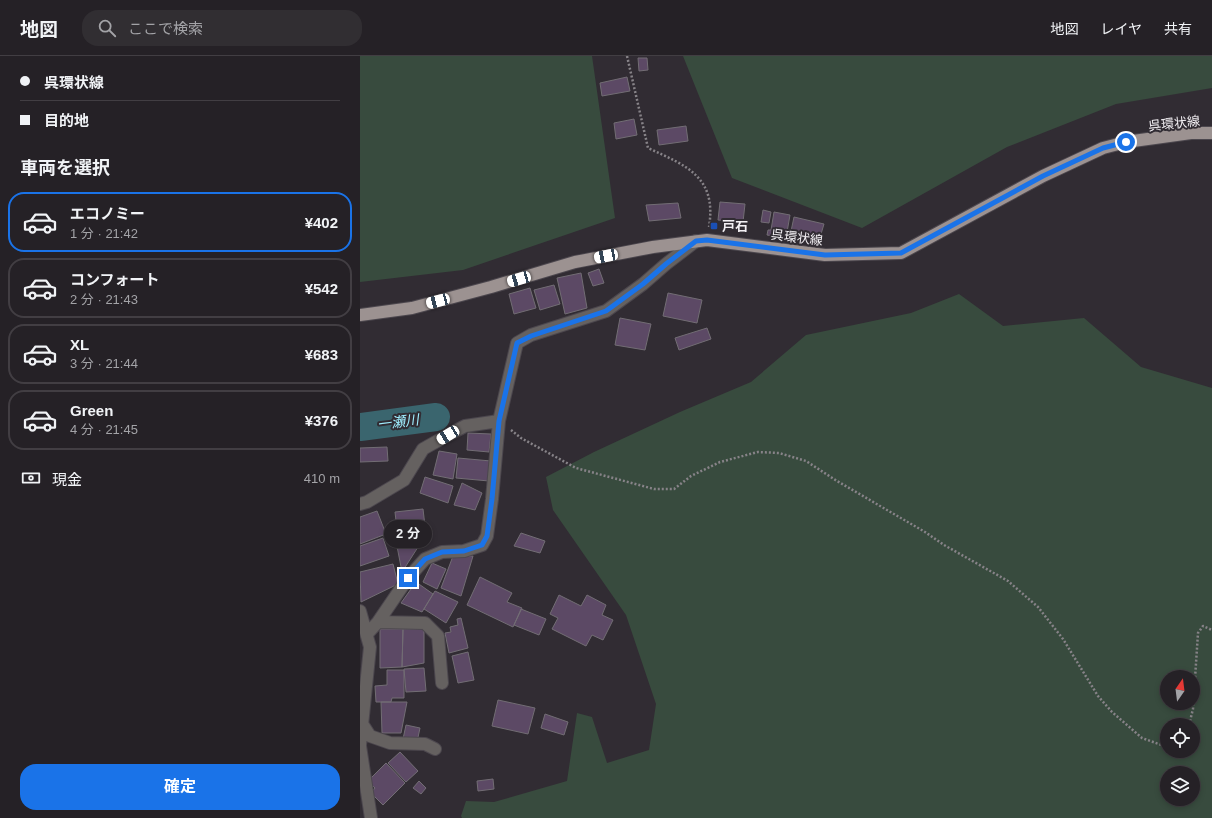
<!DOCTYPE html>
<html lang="ja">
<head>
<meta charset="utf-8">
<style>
  body { margin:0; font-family:Arial,"Noto Sans JP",sans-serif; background:#312e32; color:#f1f3f6; height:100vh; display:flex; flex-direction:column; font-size:15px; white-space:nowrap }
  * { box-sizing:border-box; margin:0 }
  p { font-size:13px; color:#a3a3a7 }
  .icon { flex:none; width:22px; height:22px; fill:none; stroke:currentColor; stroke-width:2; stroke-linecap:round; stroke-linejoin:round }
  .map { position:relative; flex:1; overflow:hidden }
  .side { display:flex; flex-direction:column; background:#252126; width:360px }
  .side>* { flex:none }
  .guide { display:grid; align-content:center; height:88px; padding:0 20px; background:#252126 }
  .needle { width:26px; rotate:14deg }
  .tools { position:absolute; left:800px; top:614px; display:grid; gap:8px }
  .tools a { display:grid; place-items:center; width:40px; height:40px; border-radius:50%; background:#252126; box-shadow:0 2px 6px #0003,0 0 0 1px #423e43; font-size:20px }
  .end { position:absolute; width:18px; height:18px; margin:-9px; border:5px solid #1a73e8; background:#fff; box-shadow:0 0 0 2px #fff }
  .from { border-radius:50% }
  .bubble { position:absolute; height:28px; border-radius:14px; background:#252126; box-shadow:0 2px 6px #0003,0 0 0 1px #423e43; font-size:13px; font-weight:700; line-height:28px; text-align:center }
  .car { position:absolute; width:12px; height:24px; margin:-12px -6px; border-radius:5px; box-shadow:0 0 3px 1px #0007; background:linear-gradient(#fff 24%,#345 0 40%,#fff 0 76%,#345 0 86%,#fff 0) }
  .guide b { display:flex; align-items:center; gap:14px; height:38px; font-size:15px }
  .guide b+b { border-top:1px solid #423e43 }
  .guide i { width:10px; height:10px; background:#f1f3f6 }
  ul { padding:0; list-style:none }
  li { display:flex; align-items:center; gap:12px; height:60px; margin:0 8px 6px; padding:0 12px; border:2px solid #423e43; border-radius:16px }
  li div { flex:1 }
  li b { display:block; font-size:15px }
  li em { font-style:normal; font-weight:700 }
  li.on { border-color:#1a73e8 }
  li>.icon { width:36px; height:36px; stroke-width:1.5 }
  h2 { padding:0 20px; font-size:18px; line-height:48px }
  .pay { display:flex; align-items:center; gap:10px; height:44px; padding:0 20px; font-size:15px }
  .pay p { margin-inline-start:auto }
  .button { display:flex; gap:8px; margin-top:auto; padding:8px 20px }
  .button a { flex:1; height:46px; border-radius:16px; background:#1a73e8; color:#fff; font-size:16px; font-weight:700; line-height:46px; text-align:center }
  header { display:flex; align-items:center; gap:24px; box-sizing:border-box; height:56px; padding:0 20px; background:#252126; border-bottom:1px solid #423e43 }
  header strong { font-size:19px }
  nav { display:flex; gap:22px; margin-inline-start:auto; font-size:14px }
  .search { width:280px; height:36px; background:#312e32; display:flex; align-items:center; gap:10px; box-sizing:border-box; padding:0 14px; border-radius:16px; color:#a3a3a7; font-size:15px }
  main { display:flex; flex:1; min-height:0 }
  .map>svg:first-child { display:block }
  .green { fill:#384b3e; fill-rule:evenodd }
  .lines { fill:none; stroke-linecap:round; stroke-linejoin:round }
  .river { stroke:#3a656e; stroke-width:28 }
  .building { fill:#5c4965; stroke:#726d74 }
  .street-casing { stroke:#4c474e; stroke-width:14 }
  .primary-casing { stroke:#4c474e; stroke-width:14 }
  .path { stroke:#878388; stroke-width:2.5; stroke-dasharray:2 2; stroke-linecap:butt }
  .street { stroke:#656160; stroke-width:12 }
  .primary { stroke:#9c9291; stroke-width:12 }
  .route { stroke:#1a73e8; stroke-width:5 }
  .transit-dot { fill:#1a4fb4; stroke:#312c33; stroke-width:1.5 }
  .labels { text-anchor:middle; stroke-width:4; stroke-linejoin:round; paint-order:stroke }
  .street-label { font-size:13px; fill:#f3f0f4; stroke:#312c33 }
  .poi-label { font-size:13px; font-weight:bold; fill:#f3f0f4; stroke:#312c33; text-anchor:start }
  .water-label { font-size:14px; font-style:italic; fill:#9fedfe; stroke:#312c33 }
</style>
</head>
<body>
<header>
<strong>地図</strong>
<div class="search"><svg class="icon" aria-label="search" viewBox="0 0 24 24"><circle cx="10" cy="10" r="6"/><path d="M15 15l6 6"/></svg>ここで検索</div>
<nav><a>地図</a><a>レイヤ</a><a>共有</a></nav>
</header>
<main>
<section class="side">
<div class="guide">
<b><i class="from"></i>呉環状線</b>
<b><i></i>目的地</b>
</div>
<h2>車両を選択</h2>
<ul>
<li class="on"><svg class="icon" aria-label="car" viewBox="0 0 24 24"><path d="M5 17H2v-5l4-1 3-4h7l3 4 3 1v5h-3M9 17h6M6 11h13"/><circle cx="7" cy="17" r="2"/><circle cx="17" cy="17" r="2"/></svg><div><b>エコノミー</b><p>1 分 · 21:42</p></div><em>¥402</em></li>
<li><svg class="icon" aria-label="car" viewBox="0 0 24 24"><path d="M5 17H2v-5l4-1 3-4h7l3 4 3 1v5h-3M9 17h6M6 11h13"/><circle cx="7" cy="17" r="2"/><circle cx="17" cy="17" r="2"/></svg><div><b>コンフォート</b><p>2 分 · 21:43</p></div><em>¥542</em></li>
<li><svg class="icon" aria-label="car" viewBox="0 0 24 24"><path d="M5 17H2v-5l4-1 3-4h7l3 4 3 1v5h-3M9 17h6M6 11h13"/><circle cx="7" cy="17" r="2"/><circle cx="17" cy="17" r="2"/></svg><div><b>XL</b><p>3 分 · 21:44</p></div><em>¥683</em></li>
<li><svg class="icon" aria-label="car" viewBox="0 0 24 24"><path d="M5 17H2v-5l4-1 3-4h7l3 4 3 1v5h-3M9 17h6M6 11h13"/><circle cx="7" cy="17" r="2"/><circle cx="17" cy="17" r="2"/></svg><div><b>Green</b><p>4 分 · 21:45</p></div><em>¥376</em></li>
</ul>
<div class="pay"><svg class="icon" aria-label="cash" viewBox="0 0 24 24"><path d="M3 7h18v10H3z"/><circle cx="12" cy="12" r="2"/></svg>現金<p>410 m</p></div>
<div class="button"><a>確定</a></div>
</section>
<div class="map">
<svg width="852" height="762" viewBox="0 0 852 762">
  <rect width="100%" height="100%" fill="#312c33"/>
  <path class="green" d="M0,0H232L255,162L103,214L0,226Z
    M323,0H852V32L756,48L647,91L502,172L372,122Z
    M599,238L643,270L724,262L781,311L852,332V762H102L101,760L106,745L134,746L207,725L217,657L232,661L247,707L289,694L296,648L266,559L193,454L186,421L234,396L320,356L391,326L446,279L551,257ZM807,621H833V647H807ZM807,669H833V695H807ZM807,717H833V743H807Z"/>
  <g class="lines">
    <path class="river" d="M0,371L76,361"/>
  </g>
  <path class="building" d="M278,2H287L288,14L279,15Z
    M267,21L270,35L242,40L240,27Z
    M274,63L277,79L256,83L254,67Z
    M326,70L328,85L299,89L297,74Z
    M360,146L385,148L383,166L358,164Z
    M318,147L321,162L289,165L286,149Z
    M403,154L411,156L409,167L401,166Z
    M414,156L430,159L426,182L407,179L408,174H411Z
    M434,161L464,168L461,178L437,182L430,180Z
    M239,213L244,227L233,230L228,217Z
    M221,217L227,252L205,258L197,222Z
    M194,229L200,248L180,254L174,234Z
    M170,232L176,252L154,258L149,238Z
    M308,237L342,244L337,267L303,260Z
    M260,262L291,268L285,294L255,289Z
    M347,272L351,283L319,294L315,282Z
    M108,377L131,378L129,396L107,394Z
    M27,391L28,405L0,406V392Z
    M79,395L97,398L93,423L73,419Z
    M98,402L131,405L129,425L96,422Z
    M65,421L93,430L88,447L60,437Z
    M102,427L122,437L115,454L94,449Z
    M63,453L65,470L37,474L35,456Z
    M17,455L26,478L0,488V461Z
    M58,475L60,488L42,516L35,480Z
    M161,477L185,485L180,497L154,490Z
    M23,482L29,500L0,510V490Z
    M93,500H113L101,540L81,532Z
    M72,507L86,513L77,533L63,526Z
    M33,508L38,528L1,546L0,516Z
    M120,521L152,537L147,546L162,552L153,571L107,549Z
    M56,526L73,538L62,556L41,547Z
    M75,535L98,546L86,567L64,553Z
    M199,539L221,550L227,539L246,549L242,559L253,564L243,584L232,579L226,590L192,573L198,562L190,558Z
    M161,553L186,563L179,579L154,569Z
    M101,562L108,592L89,597L85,577L91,576L90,571L98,569L97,563Z
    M20,573H43L42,611L20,612Z
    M43,573H64V607L42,611Z
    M108,596L114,624L98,627L92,600Z
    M64,612L66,635L46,636L44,613Z
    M27,614H44V642H32L31,646H16L15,630L27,629Z
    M138,644L175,652L168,678L132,670Z
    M21,646H47L41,677H22Z
    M185,658L208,666L204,679L181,672Z
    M46,669L60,672L57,686L43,683Z
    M40,696L58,715L46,726L28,707Z
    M26,707L45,727L23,749L11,737L15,732L8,725Z
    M133,723L134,733L118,735L117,725Z
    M59,725L66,732L61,738L53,732Z"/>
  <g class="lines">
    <g class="street-casing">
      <path id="street" d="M0,448L7,446L44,424L63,393L88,379L105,370L139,365
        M0,555L10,591L0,689
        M18,566L65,567L78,580L82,627
        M7,578L18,566L48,522L65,503L82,496L104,495L122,489L127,480L132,443L139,365L157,287L171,279L246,255L283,228L306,208L336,185
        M1,666L10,680L30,687L65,688L75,693
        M0,690L11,762"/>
    </g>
    <g class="primary-casing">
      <path id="primary" d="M0,259L52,252L131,231L215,206L293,191L347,184L465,199L541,197L683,120L743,92L766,86L831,77H852"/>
    </g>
    <path class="path" d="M267,0L288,92C327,110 357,121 349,171
      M151,374L161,382L216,412L294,433H314L331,420L360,406L398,396L419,397L446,405L477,425L565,476L584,489L648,525L678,551L703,583L738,640L752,656L782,682L807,691
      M829,669L833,653L838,577L843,570L852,574"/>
    <use href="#street" class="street"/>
    <use href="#primary" class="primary"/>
  </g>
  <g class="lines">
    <path class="route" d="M48,522L65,503L82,496L104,495L122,489L127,480L132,443L139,365L157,287L171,280L246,255L283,228L306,208L336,185L347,184L465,199L541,197L683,120L743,92L766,86"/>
  </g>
  <rect class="transit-dot" x="350" y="166" width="8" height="8" rx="2"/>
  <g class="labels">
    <g class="street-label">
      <text transform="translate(814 67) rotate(-6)" y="5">呉環状線</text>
      <text transform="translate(437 181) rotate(7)" y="5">呉環状線</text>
    </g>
    <g class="poi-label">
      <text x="362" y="175">戸石</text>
    </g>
    <g class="water-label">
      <text transform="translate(38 366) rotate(-7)" y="5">一瀬川</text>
    </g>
  </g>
</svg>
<div class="tools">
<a><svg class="needle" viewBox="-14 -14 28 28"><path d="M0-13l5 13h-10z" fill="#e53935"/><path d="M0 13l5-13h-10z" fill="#a3a3a7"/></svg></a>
<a><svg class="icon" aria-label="locate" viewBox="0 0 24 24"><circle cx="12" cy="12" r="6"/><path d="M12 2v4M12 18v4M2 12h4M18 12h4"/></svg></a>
<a><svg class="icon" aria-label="layers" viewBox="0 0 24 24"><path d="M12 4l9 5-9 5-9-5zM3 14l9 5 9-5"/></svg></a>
</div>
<i class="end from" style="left:766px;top:86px"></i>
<i class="end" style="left:48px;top:522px"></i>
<div class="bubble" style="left:24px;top:464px;width:48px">2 分</div>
<i class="car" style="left:246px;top:200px;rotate:259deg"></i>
<i class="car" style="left:159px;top:223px;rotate:254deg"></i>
<i class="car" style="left:78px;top:245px;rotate:255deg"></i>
<i class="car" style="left:88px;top:379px;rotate:239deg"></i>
</div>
</main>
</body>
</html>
